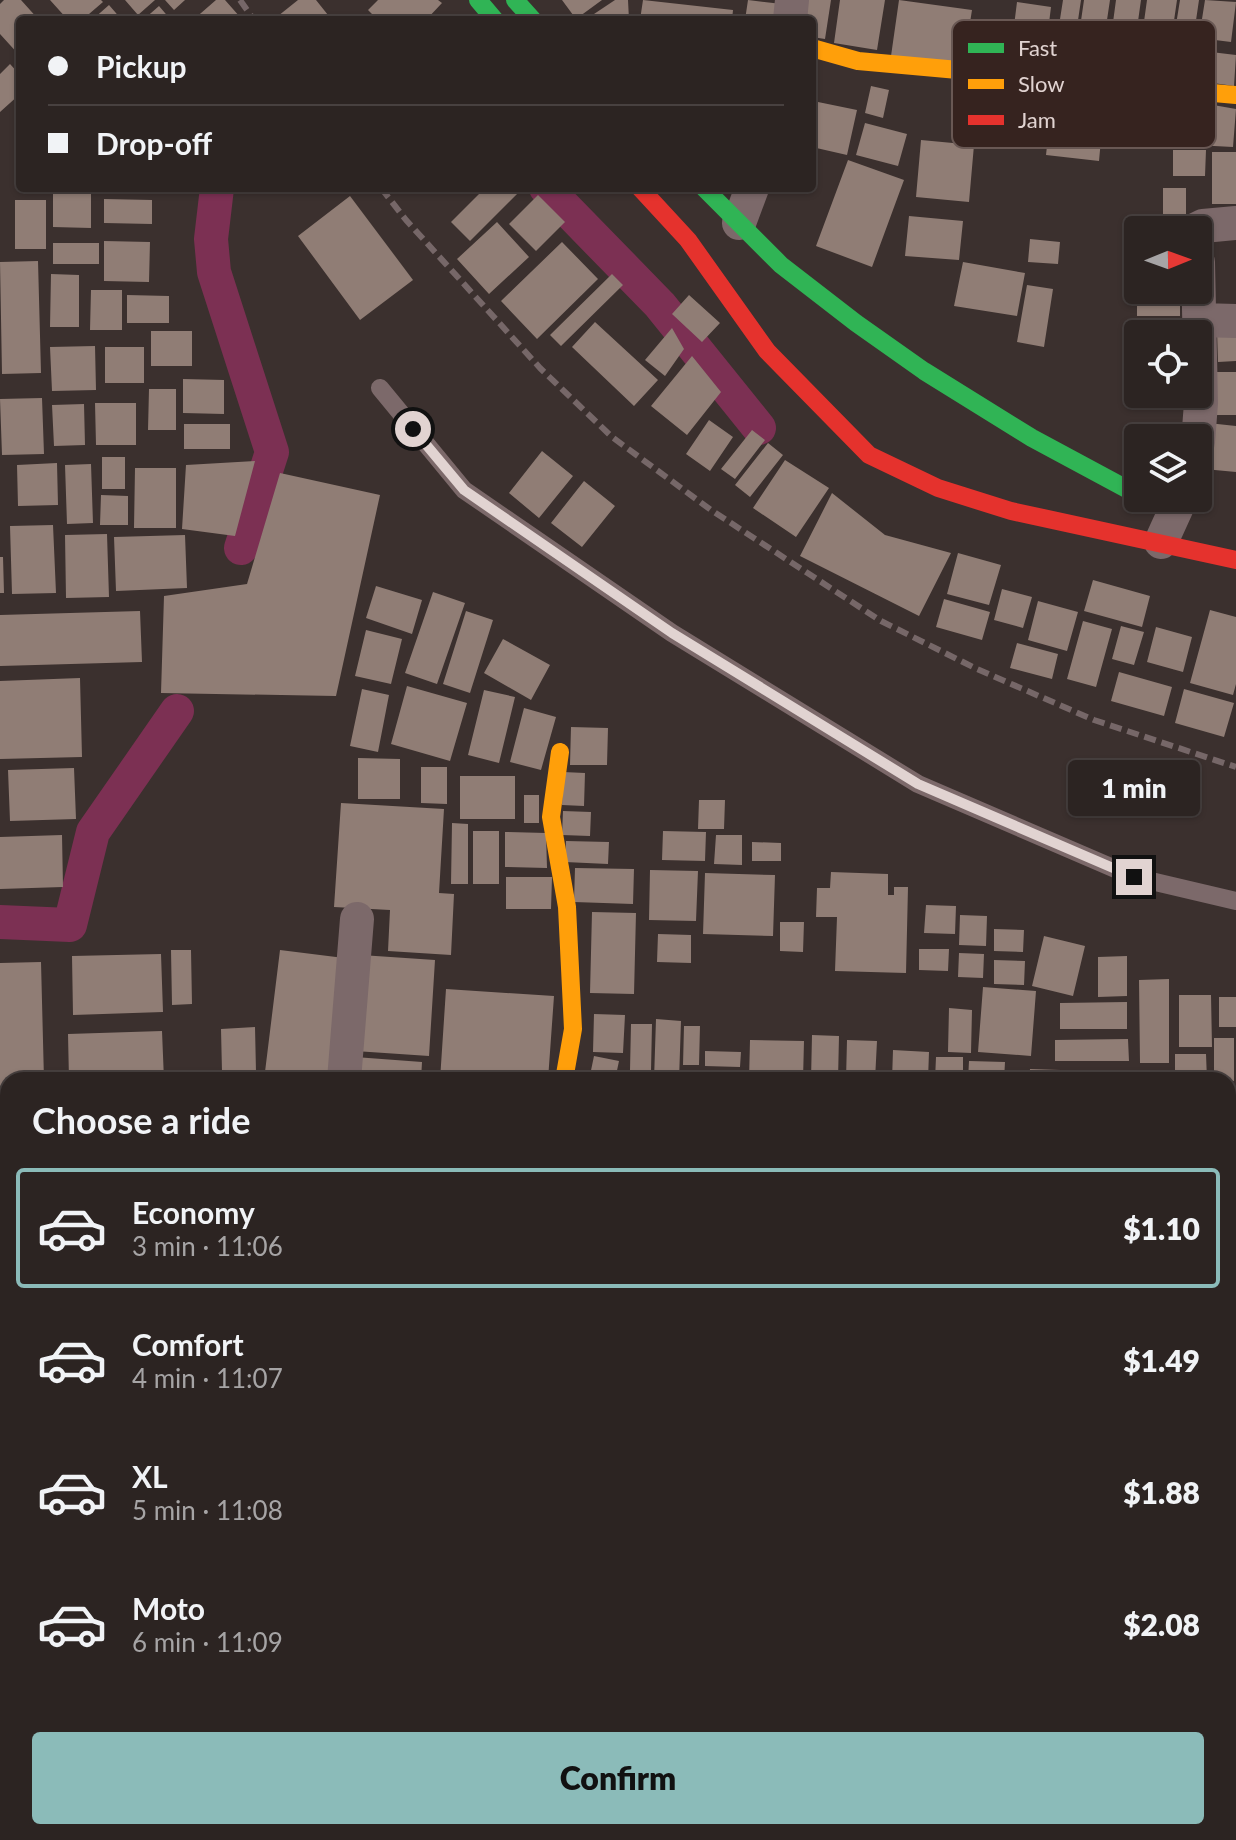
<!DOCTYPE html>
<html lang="en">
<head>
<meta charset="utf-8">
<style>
  body { margin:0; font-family:Lato,sans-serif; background:#38302f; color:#f1f3f6; height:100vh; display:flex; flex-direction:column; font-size:30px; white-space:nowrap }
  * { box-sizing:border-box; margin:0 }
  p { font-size:26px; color:#a6a4a5 }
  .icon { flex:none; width:44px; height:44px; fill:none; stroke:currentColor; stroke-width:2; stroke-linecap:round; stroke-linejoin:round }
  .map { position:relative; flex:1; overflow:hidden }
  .details { position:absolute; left:0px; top:1072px; width:1236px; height:768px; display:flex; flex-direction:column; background:#2c2422; border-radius:24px 24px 0 0; box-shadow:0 2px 6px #0004,0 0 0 2px #484140 }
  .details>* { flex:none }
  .guide { position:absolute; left:16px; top:16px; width:800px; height:176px; border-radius:8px; box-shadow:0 2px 6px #0004,0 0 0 2px #484140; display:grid; align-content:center; height:176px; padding:0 32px; background:#2c2422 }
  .needle { width:52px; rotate:89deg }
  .tools { position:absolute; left:1124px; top:216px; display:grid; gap:16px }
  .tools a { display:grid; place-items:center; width:88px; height:88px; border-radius:8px; background:#2c2422; box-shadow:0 2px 6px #0004,0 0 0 2px #484140; font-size:40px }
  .end { position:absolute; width:36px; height:36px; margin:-18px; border:10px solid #e1d3d1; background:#111; box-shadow:0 0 0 4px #111 }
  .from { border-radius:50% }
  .bubble { position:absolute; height:56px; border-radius:8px; background:#2c2422; box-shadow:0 2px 6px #0004,0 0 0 2px #484140; font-size:26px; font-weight:800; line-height:56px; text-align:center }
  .guide b { display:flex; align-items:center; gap:28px; height:76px; font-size:30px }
  .guide b+b { border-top:2px solid #484140 }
  .guide i { width:20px; height:20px; background:#f1f3f6 }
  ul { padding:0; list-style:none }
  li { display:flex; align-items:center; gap:24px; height:120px; margin:0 16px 12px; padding:0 16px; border:4px solid transparent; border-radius:8px }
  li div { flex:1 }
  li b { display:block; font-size:30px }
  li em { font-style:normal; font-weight:800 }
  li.current { border-color:#8bbbb9 }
  li>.icon { width:72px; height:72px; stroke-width:1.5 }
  h2 { padding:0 32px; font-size:36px; line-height:96px }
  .button { display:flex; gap:16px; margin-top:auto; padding:16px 32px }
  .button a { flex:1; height:92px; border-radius:8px; background:#8bbbb9; color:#111; font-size:32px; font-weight:800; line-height:92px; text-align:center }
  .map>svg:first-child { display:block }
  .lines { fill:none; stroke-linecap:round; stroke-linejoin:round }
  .canal { stroke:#7c3053; stroke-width:34 }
  .building { fill:#907d75 }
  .lane { stroke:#7c696a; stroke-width:18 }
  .street { stroke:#7c696a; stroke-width:34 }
  .fast { stroke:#30b455; stroke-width:18 }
  .slow { stroke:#ff9f0a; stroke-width:18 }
  .jam { stroke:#e5322d; stroke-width:18 }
  .rail { stroke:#766768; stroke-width:6; stroke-dasharray:12 6; stroke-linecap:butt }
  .route { stroke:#e1d3d1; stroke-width:10 }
  .key { fill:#36231f; stroke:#695854; stroke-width:2 }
  .key-label { font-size:22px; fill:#e1d3d1 }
</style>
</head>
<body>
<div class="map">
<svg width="1236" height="1840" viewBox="0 0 1236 1840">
  <rect width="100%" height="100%" fill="#3b302e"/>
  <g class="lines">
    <path class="canal" d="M217,188L211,239L214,272L272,452L241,548
      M546,188L660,305L759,428
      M0,922L70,925L93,832L177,711"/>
  </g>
  <path class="building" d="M4,0H21L39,20H20V56L0,34V4Z
    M50,0H101L103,2L82,20H68Z
    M125,0H155L138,15Z
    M165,0H185L174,10Z
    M216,0H225L240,17L237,20H193Z
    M298,0H316L332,20H273Z
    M378,0H438L442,3L426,20H378L368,10Z
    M562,0H602L576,19Z
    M615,0H628L629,20H585Z
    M643,0L733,10L732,20H640Z
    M748,0L782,4L780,20H745Z
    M806,0H831L825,39L812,37V20H803Z
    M840,0H885L877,50L834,43Z
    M899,0L972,10L963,67L891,56Z
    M1063,0H1081L1073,54L1055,51Z
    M1084,0H1110L1099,73L1074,69Z
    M1116,0H1141L1131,71L1107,67Z
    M1147,0H1177L1166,76L1137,72Z
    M1180,0H1199L1194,34L1175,31Z
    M1205,0L1236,2L1231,42L1199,38Z
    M1017,2L1051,7L1047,39L1013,34Z
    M109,5L122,20H92Z
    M159,6L171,20H143Z
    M1211,52L1236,55L1234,86L1206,82Z
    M10,64L20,75V94L0,112V74Z
    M871,86L889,90L883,118L865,113Z
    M1053,91L1105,96L1099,161L1046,155Z
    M1179,99L1236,109L1233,147L1176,144Z
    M818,102L857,110L847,155L812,147V130Z
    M865,123L907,134L898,166L856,155Z
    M921,140L974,145L969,202L916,197Z
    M1173,150H1206L1205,176H1173Z
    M1212,152H1236V204H1212Z
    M848,160L904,180L872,267L816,246Z
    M53,188H91V228L53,227Z
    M485,188H523L470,241L451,222Z
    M1163,188H1186V230H1163Z
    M538,195L565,222L536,251L509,224Z
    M350,196L413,280L360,320L298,236Z
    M104,199L152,200V224L104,223Z
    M15,200H46V249H15Z
    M909,216L963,221L959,260L905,256Z
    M497,222L529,257L489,294L457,259Z
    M1030,239L1060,242L1058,264L1028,262Z
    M104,241L150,242L149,282L104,281Z
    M562,242L598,279L537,339L501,301Z
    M53,243H99V264H53Z
    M38,261L41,373L2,374L0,262Z
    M963,262L1025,273L1017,316L954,306Z
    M51,274L79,275V327H50Z
    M612,274L623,285L561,346L550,335Z
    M1027,285L1053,289L1044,347L1017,342Z
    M91,290H122V330H90Z
    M1137,290H1180V316H1137Z
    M127,295L169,296V323H127Z
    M689,295L720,323L702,342L672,314Z
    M595,322L658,380L634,406L572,347Z
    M672,328L684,349L665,376L645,360Z
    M1236,329V361L1218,362L1217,330Z
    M151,331H192V366H151Z
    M95,346L96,390L52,391L50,347Z
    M105,347H144V383H105Z
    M692,356L721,392L687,435L651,406Z
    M1214,372H1236V415H1215Z
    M183,379L224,380V414L183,413Z
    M149,389H176V430H148Z
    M42,398L44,454L2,455L0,399Z
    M95,403H136V445H96Z
    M84,404L85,445L54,446L52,405Z
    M709,420L733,437L710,471L686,454Z
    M1208,423L1236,426V472L1204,469Z
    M184,424H230V449H184Z
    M752,430L765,440L735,479L721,469Z
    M768,443L783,455L750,497L735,485Z
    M542,451L573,476L539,518L509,493Z
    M102,457H125V489H102Z
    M785,460L829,488L796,537L753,508Z
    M255,461L235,536L182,529L186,465Z
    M57,463L58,505L18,506L17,465Z
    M91,464L93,523L67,524L65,465Z
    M135,468H176V528H134Z
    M280,473L380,495L336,696L161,693L164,596L247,584Z
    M584,481L615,506L582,547L551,523Z
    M832,493L885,535L951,553L919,616L800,556Z
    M101,495L128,496V525H100Z
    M53,525L56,593L12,594L10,526Z
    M107,534L109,597L66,598L65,535Z
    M185,535L187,588L116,591L114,537Z
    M958,553L1001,565L989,605L947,594Z
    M0,557H3L4,593H0Z
    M1093,580L1150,596L1142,627L1084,611Z
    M376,586L422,600L412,634L366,618Z
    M1002,589L1032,597L1023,628L994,620Z
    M433,592L465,603L437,684L405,673Z
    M944,599L990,612L982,640L936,627Z
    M1038,601L1078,612L1067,651L1028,640Z
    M1210,610L1236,617V684L1233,695L1190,683Z
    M140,611L142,662L0,666V615Z
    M466,611L493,620L470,693L443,684Z
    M1083,621L1112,629L1096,687L1067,679Z
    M1121,626L1144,632L1134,665L1112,659Z
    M1156,627L1192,637L1183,672L1147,662Z
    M366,630L402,639L391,684L355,676Z
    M503,639L550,665L531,700L484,673Z
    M1017,643L1058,654L1052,679L1010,668Z
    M1119,672L1172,687L1164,716L1111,701Z
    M80,678L82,757L0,759V681Z
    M407,686L467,703L450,761L391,744Z
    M362,689L389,695L378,752L350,746Z
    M1184,689L1234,703L1224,737L1175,723Z
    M484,690L515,697L499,763L468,755Z
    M524,708L556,717L541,770L510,762Z
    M571,727L608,728L607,765H570Z
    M358,758L400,759V799H358Z
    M421,767H447V804L421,803Z
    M74,768L76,819L10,821L8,770Z
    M563,772L585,773L584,806L562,805Z
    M460,776H515V819H460Z
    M524,795H539V823H524Z
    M699,800H725L724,829H698Z
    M341,803L444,809L439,893L454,894L451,955L388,951L390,910L334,907Z
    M563,811L591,812L590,836L562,835Z
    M452,823L468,824V884H451Z
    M473,831H499V884H473Z
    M663,831L706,832L705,861L662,860Z
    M505,832L546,833L547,868L505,867Z
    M62,835L63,887L0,889V837Z
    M716,835H742V865L714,864Z
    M566,841L609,842L608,864L565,862Z
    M752,842L781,843V861H752Z
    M575,868L634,869L633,904L574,902Z
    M650,870L698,871L696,921L649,920Z
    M831,872L888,874V895H894V887H908L906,973L835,971L837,917H816L817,888H830Z
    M705,873L775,875L773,936L703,934Z
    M506,877H552L551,909H506Z
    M926,905L956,906L955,934L924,933Z
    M592,912L636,913L634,994L590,993Z
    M960,915L987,916L986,946L959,945Z
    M780,922H804L803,952L780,951Z
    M994,929L1024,930L1023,952L994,951Z
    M658,934L691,935V963L657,962Z
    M1044,936L1085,946L1073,996L1032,986Z
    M919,949H949L948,971L919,970Z
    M171,950H191L192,1004L172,1005Z
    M280,950L344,958L328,1080H264Z
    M959,953L984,954L983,978L958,977Z
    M161,954L163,1012L73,1015L72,956Z
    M361,955L435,960L429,1056L355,1051Z
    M1127,956V996L1098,997V957Z
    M994,960L1025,961L1024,985L994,984Z
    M41,962L44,1080H8V1154H0V963Z
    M1169,979V1063H1140L1139,980Z
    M983,987L1036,991L1031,1056L978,1052Z
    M446,989L554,996L548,1080H440Z
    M1179,995H1211L1212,1047H1179Z
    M1219,997H1236V1027H1219Z
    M1127,1002V1029H1060V1003Z
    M949,1008L972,1010L971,1053L948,1052Z
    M594,1014L625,1015L623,1053L593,1052Z
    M656,1019L681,1021L679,1080H654Z
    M631,1024H652L651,1071L630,1070Z
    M684,1026H700L699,1065H683Z
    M255,1027L256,1072H222L221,1029Z
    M162,1031L164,1080H69L68,1034Z
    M812,1035L839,1036L838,1080H811Z
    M1214,1038H1234V1081L1214,1080Z
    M1128,1039L1129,1061H1055V1040Z
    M750,1040L804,1041L803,1080H749Z
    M847,1040L877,1041L875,1080H846Z
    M893,1050L929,1052L928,1080H892Z
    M705,1051L741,1052L740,1067L705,1066Z
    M1175,1054H1206L1207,1080H1175Z
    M594,1056L619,1061L615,1080H589Z
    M355,1057L422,1062L421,1080H353Z
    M936,1057H963V1080H935Z
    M969,1061L1005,1062L1004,1080H968Z
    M1030,1069L1091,1071V1080H1029Z
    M1104,1071H1129V1080H1104Z
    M697,1073L744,1075V1080H697Z
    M1138,1074H1166V1080H1138Z
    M1228,1110H1236V1148H1228Z
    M1228,1154L1236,1155V1204H1228Z
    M8,1190V1344H0V1191Z
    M1228,1208H1236L1235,1241H1228Z
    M1228,1276H1236V1389H1228Z
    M0,1351H8V1397L0,1398Z
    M1228,1406H1236V1487H1228Z
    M0,1452H8V1480H0Z
    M1228,1517H1236V1576H1228Z
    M1228,1633H1236V1729H1228Z
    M1228,1755H1236V1807H1228Z
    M52,1832H62L64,1840H15V1838Z
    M147,1832H178L179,1840H147Z
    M187,1832H224V1840H187Z
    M237,1832H296V1840H238Z
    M313,1832H377V1840H313Z
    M389,1832H424V1840H389Z
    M437,1832H514V1840H437Z
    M525,1832H543L544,1840H526Z
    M552,1832H579L580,1840H552Z
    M588,1832H647V1840H588Z
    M659,1832H716L717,1836L659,1838Z
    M884,1832H938V1840H884Z
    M953,1832H994V1840H953Z
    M1002,1832H1085V1840H1002Z
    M1108,1832H1216V1840H1108Z"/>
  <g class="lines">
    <path class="lane" d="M380,388L464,490L672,633L918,784L1134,877L1236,901"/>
    <path class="street" d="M790,20L792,0
      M739,223L752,188
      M1195,230L1203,226L1236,223
      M1198,262L1201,403L1198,442
      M1200,320L1236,321
      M1161,542L1181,498
      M344,1080L357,919
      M1228,1247H1236"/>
    <path class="fast" d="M478,0L495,20
      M515,0L533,20
      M704,188L781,265L856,323L924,371L1032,438L1138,495"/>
    <path class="slow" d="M812,48L858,61L1236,95
      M560,752L551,817L567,907L573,1029L564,1080
      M0,1601L8,1617"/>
    <path class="jam" d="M640,188L688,240L767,351L869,455L938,488L1011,511L1236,560
      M1228,1604H1236
      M112,1832L115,1840"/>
    <path class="rail" d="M240,0L254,20
      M381,188L406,220L540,368L612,437L711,510L881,621L977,669L1094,720L1236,767"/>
  </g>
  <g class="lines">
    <path class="route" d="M413,429L464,490L672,633L918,784L1134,877"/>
  </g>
  <rect x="952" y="20" width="264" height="128" rx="12" class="key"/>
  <rect x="968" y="43" width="36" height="10" fill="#30b455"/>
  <rect x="968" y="79" width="36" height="10" fill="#ff9f0a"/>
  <rect x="968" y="115" width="36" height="10" fill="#e5322d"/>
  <g class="key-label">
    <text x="1018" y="56">Fast</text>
    <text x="1018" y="92">Slow</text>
    <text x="1018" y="128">Jam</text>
  </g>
</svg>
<div class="tools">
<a><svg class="needle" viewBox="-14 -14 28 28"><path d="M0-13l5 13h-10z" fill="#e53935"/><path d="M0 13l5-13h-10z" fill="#a6a4a5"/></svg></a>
<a><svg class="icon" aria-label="locate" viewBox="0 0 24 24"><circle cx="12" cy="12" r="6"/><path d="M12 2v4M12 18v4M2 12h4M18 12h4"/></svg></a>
<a><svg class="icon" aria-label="layers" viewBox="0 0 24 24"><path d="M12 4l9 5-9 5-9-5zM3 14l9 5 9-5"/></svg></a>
</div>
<i class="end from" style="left:413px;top:429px"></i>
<i class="end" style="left:1134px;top:877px"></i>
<div class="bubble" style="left:1068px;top:760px;width:132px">1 min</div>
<div class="guide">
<b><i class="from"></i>Pickup</b>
<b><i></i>Drop-off</b>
</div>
<section class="details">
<h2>Choose a ride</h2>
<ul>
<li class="current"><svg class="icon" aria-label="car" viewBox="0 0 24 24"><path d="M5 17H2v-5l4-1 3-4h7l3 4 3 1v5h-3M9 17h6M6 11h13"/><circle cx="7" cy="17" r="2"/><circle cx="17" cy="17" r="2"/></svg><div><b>Economy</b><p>3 min · 11:06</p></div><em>$1.10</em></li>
<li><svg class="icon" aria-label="car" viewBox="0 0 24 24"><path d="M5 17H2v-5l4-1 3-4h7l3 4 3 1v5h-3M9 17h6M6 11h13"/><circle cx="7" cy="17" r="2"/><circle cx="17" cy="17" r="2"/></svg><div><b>Comfort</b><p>4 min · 11:07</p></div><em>$1.49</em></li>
<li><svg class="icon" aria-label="car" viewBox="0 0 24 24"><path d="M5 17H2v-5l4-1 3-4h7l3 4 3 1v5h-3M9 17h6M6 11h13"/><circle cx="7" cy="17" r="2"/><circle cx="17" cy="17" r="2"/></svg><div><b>XL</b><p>5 min · 11:08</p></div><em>$1.88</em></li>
<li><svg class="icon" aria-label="car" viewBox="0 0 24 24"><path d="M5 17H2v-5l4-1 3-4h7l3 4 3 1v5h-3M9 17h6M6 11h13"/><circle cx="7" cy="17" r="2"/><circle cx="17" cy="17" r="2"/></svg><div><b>Moto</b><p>6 min · 11:09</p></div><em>$2.08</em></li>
</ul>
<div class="button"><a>Confirm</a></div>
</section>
</div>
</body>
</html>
